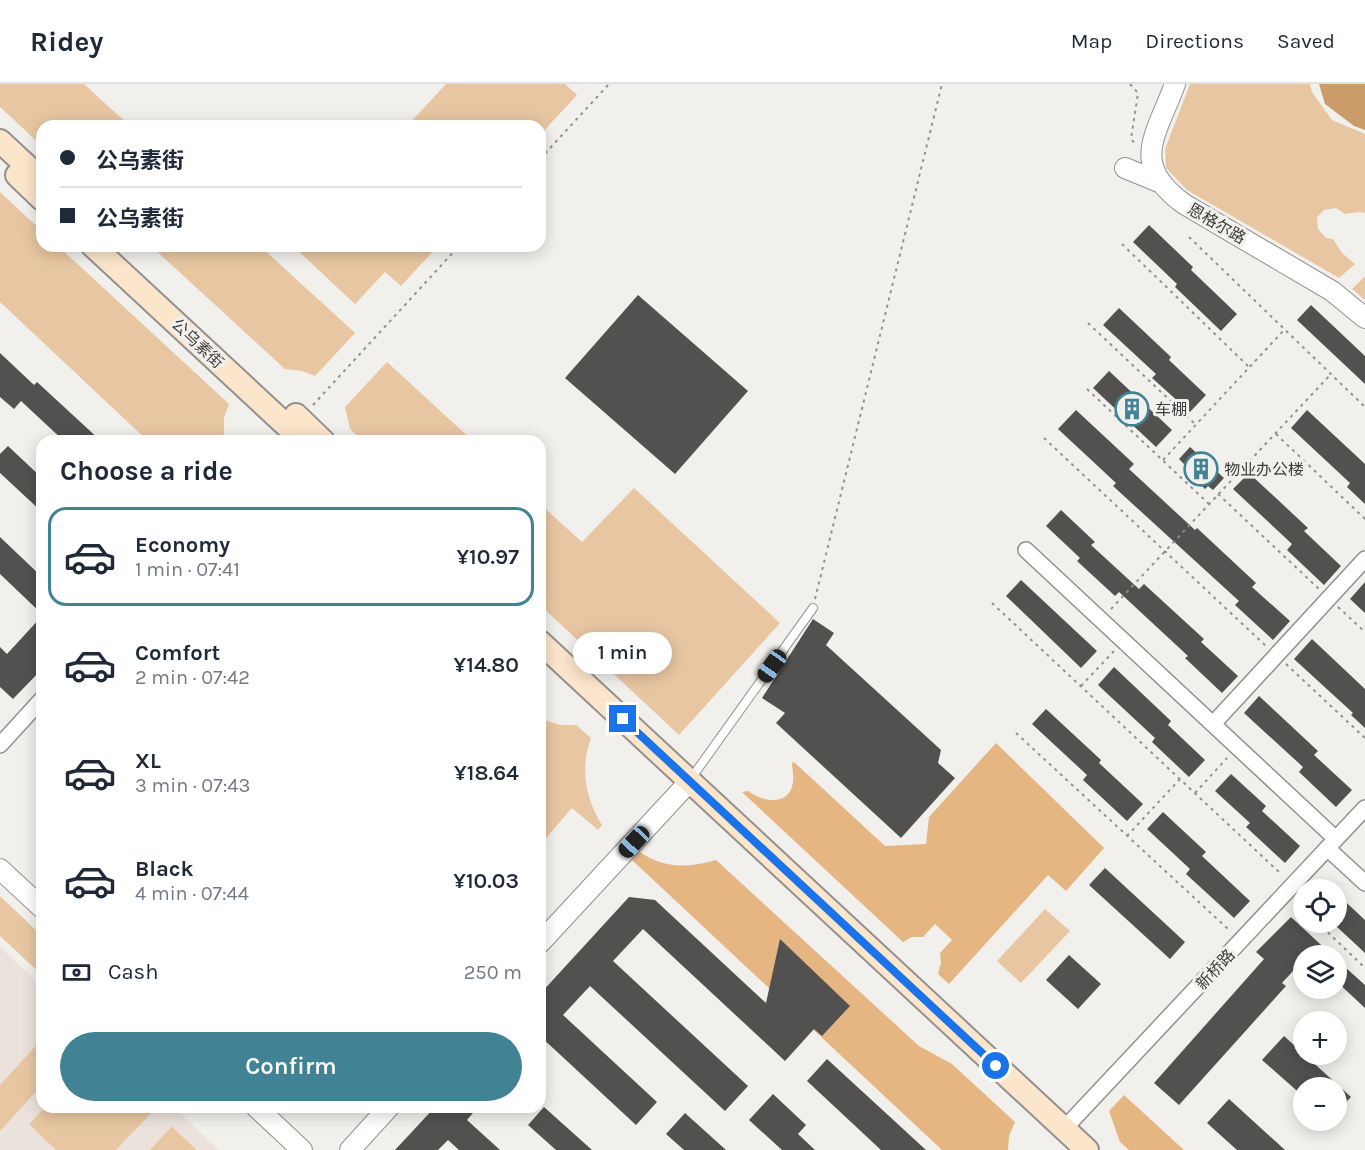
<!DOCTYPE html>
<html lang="en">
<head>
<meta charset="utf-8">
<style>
  body { margin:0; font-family:Karla,"Noto Sans SC",sans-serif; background:#f6f6f7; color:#1f2937; height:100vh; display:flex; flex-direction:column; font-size:22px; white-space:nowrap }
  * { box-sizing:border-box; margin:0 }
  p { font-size:20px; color:#747a83 }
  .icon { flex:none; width:33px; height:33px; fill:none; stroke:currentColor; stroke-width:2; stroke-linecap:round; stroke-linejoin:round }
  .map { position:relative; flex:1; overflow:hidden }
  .sheet { position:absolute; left:36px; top:351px; width:510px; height:678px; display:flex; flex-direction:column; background:#fff; border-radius:18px; box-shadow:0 3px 15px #0003 }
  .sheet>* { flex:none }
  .guide { position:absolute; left:36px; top:36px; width:510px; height:132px; border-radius:18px; box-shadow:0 3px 15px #0003; display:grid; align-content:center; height:132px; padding:0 24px; background:#fff }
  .fabs { position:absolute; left:1293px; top:795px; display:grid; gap:12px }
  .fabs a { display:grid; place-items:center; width:54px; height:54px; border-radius:50%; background:#fff; box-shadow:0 3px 15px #0003; font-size:30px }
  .end { position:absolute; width:27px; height:27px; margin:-14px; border:8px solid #1a73e8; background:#fff; box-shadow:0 0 0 3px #fff }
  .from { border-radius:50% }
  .bubble { position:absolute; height:42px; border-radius:21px; background:#fff; box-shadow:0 3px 15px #0003; font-size:20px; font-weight:600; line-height:42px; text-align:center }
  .car { position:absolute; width:18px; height:36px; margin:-18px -9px; border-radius:8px; box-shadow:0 0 4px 2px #0007; background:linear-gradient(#222 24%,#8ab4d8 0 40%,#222 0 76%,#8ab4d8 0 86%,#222 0) }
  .guide b { display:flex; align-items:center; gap:21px; height:57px; font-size:22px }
  .guide b+b { border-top:2px solid #e0e1e3 }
  .guide i { width:15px; height:15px; background:#1f2937 }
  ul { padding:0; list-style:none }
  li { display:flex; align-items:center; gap:18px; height:99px; margin:0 12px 9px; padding:0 12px; border:3px solid transparent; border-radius:18px }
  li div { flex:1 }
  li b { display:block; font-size:22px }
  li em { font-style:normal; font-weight:600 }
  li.current { border-color:#418294 }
  li>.icon { width:54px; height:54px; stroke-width:1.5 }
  h2 { padding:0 24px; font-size:27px; line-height:72px }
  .pay { display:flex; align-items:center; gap:15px; height:66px; padding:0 24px; font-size:22px }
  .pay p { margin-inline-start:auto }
  .primary-button { display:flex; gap:12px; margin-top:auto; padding:12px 24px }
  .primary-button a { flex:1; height:69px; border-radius:36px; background:#418294; color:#fff; font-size:24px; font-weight:600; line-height:69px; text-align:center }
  header { display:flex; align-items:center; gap:36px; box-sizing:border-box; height:84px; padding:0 30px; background:#fff; border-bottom:2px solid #e0e1e3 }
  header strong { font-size:28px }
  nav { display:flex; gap:33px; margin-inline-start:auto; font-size:21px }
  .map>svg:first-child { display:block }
  .built { fill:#ebe3db }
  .green { fill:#e8c6a2 }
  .forest { fill:#e5b582 }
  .water { fill:#cb9c6a }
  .building { fill:#53514f }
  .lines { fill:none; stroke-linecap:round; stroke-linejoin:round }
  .service-casing { stroke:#93918f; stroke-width:10 }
  .minor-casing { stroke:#93918f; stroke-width:18 }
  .tertiary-casing { stroke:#93918f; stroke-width:22 }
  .secondary-casing { stroke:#93918f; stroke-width:26 }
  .path { stroke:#939190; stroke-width:2; stroke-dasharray:3 4.5; stroke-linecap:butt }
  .service { stroke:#fff; stroke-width:8 }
  .minor { stroke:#fff; stroke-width:15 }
  .tertiary { stroke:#fff; stroke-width:20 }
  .secondary { stroke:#fbe5cb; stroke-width:22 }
  .route { stroke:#1a73e8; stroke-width:8 }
  .labels { text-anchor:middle; stroke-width:6; stroke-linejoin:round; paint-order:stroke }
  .street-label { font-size:16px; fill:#3d3c3c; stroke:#f2f0ed }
  .poi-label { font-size:16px; fill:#3d3c3c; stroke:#f2f0ed; text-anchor:start }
</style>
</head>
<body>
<header>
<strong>Ridey</strong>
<nav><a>Map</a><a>Directions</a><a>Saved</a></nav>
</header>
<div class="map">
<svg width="1365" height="1066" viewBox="0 0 1365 1066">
  <rect width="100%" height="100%" fill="#f2f0ed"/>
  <path class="built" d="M0,863L42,902V1023H173L219,1066H0Z"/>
  <path class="green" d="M0,0H84L130,42H42V62L0,23Z
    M446,0H565L577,11L540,51V42H407Z
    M1190,0H1310L1312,8L1332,36L1365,50V129L1358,128L1345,130L1336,124L1324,126L1317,133L1318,145L1326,154L1333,155L1342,169L1355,180L1339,194L1187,106L1166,84L1165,65Z
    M0,108L42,147V162H58L229,320L224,334V357H148L0,218Z
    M151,162H260L355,249L315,292L302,287L285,285Z
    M296,162H438L401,202L385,188L355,220L295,164Z
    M1365,192V216L1352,205Z
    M387,278L473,357H363L350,345L345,323Z
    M634,404L780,539L679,651L540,521V420L582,458Z
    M540,635L561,641H576L591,654C580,685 585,713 602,741L598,746L572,724L540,761Z
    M0,812L42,852V891L0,852Z
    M1045,825L1070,847L1021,899L997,877Z
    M42,955V1001L0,1047V1001Z
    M46,1023H149L153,1027L116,1066H56L29,1040Z
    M172,1042V1043L197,1066H150Z"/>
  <path class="forest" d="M996,659L1104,764L1066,807L1048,791L949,900L938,890L941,879L940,869L952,856L935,840L923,853H912L903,858L742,708L748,707C762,718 790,723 793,698C794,692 792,684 792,679L794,678L885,762L926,760L929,733Z
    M640,768C664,785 689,784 716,776L919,962L952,980L1015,1038L1009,1052L1008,1066H942L632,776Z
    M1124,1011L1184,1066H1129L1120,1058L1109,1027Z"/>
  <path class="water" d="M1319,0H1365V46L1354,42L1325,20Z"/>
  <path class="building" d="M1149,141L1193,183L1191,186L1237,230L1221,247L1175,203L1177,200L1133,158Z
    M638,211L748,307L675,390L565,294Z
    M1311,221L1365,272V300L1297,236Z
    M1119,224L1171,273L1169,276L1206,311L1190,328L1152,294L1156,290L1103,241Z
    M0,269L34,301L37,298L101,357H64L21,317L14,325L0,313Z
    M1109,287L1172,346L1156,363L1093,304Z
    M1076,326L1134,380L1129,385L1195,446L1197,444L1256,499L1252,503L1290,537L1273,556L1235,521L1239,517L1113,402L1116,399L1058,345Z
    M1307,326L1365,380V420L1347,403L1350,399L1291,344Z
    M8,362L42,394V428L0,389V370Z
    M1190,363L1224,394L1213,406L1208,402L1205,405L1197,397L1199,395L1179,375Z
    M1249,389L1308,444L1304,447L1341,482L1324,501L1287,466L1292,460L1233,405Z
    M1061,426L1095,458L1091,461L1139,505L1144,500L1204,555L1201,558L1238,592L1222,609L1185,574L1188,572L1119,508L1115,512L1077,477L1080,474L1046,442Z
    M0,453L42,493V530L0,490Z
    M1021,496L1097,567L1081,584L1006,512Z
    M1365,498V529L1350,515Z
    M42,532V585L13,615L0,603V563L7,570Z
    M813,535L834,549L826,561L941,666L938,679L955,694L901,754L776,639L785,629L762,614Z
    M1312,555L1365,605V644L1351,631L1353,629L1294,575Z
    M1114,583L1171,637L1168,641L1205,676L1189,693L1152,658L1155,654L1098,601Z
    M1259,612L1318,667L1314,671L1352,706L1336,723L1299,688L1303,683L1244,629Z
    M1046,625L1101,676L1099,679L1143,720L1127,737L1083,696L1087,691L1032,640Z
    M1231,690L1266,722L1262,727L1300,762L1285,779L1246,743L1250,739L1215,707Z
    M1163,728L1206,768L1202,772L1250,817L1234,834L1186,790L1190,785L1147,745Z
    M1105,784L1185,858L1170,875L1089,801Z
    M1336,809L1365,836V869L1336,842Z
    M629,813L655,816L766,919L780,855L850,922L822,952L814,945L785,977L643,845L613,877L748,1002L725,1027L590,902L563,931L657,1018L636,1041L540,952V910Z
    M1291,833L1333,872H1304V875L1282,899L1286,902L1179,1021L1154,999L1264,875L1256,868Z
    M1069,871L1101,900L1078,925L1046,896Z
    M1336,875L1365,901V924L1336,897Z
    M1284,952L1351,1013L1336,1029V1004H1304V1013L1262,976Z
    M827,975L926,1066H881L807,997Z
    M773,1010L806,1041L798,1050L815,1066H782L749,1036Z
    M1229,1015L1285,1066H1237L1207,1039Z
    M435,1023H478L467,1036L500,1066H459L448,1056L438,1066H395Z
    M544,1023L592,1066H556L528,1041Z
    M685,1029L726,1066H684L666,1050Z"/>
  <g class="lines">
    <g class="service-casing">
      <path id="service" d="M690,696L813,524"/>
    </g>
    <g class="minor-casing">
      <path id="minor" d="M1026,466L1336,755
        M1213,640L1365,475
        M0,661L42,615
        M1327,764L1365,799
        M1064,1045L1365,724"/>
    </g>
    <g class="tertiary-casing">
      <path id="tertiary" d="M1175,0C1156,52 1129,80 1184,120L1332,207L1365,234
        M1125,84L1159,98
        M0,785L42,824
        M540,859L690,697
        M256,1023L302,1066
        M350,1066L389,1023"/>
    </g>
    <g class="secondary-casing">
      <path id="secondary" d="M0,57L42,96
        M17,91L42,115
        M93,162L303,357
        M296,331L323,357
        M540,558L1087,1066"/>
    </g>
    <path class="path" d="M1130,0L1138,9L1131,55L1136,61
      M540,75L609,0
      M1189,153L1365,323
      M1122,160L1249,283
      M1088,239L1195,340
      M1087,305L1209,420
      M313,321L459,162
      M1276,350L1365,435
      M1044,354L1266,562
      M1163,376L1285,245
      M1218,410L1319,505
      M815,515L942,0
      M992,519L1280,789
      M1338,523L1365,548
      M1111,525L1331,290
      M1286,580L1365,654
      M1081,602L1114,567
      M1016,649L1228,845
      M1195,709L1227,674
      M1127,752L1180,695
      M1317,838L1365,884"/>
    <use href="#service" class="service"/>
    <use href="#minor" class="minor"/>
    <use href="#tertiary" class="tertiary"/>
    <use href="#secondary" class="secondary"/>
  </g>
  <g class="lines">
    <path class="route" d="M623,635L996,982"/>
  </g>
  <defs>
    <g id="building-ring" transform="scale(1.725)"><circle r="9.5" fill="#f2f0ed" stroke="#418294" stroke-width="1.5"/><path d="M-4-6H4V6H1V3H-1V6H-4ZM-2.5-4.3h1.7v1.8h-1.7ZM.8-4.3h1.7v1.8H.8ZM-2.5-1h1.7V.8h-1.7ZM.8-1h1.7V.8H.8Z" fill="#418294"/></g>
  </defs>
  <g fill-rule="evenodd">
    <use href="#building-ring" x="1132" y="325"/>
    <use href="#building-ring" x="1201" y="385"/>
  </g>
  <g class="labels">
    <g class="street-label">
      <text transform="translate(1217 139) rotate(30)" y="6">恩格尔路</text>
      <text transform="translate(198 259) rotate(43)" y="6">公乌素街</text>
      <text transform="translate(1215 885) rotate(-47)" y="6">新桥路</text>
    </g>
    <g class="poi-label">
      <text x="1155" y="331">车棚</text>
      <text x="1224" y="391">物业办公楼</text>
    </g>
  </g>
</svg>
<div class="fabs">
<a><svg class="icon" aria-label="locate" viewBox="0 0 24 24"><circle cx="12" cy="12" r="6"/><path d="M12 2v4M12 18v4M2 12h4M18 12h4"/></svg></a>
<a><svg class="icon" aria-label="layers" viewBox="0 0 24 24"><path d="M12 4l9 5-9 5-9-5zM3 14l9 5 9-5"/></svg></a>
<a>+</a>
<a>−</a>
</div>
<i class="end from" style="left:996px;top:982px"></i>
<i class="end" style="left:623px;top:635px"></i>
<div class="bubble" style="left:573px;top:548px;width:99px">1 min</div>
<i class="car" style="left:772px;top:582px;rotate:215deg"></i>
<i class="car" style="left:634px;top:758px;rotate:223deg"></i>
<div class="guide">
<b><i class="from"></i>公乌素街</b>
<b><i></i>公乌素街</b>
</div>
<section class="sheet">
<h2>Choose a ride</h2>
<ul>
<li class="current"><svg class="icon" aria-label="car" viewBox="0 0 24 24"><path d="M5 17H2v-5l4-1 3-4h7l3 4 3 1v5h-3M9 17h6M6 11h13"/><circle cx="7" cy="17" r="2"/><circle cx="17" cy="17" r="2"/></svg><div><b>Economy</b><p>1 min · 07:41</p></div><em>¥10.97</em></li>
<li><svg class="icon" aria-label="car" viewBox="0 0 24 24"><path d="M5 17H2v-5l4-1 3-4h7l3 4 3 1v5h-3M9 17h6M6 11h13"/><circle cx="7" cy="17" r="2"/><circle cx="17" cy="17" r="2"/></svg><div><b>Comfort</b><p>2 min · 07:42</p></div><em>¥14.80</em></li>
<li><svg class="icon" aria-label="car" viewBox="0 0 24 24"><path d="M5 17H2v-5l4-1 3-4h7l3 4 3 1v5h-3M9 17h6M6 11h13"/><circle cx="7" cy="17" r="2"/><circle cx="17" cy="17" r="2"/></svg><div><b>XL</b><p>3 min · 07:43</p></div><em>¥18.64</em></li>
<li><svg class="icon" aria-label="car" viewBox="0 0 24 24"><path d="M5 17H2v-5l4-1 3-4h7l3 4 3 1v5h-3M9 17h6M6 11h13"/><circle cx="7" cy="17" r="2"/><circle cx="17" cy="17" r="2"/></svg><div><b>Black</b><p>4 min · 07:44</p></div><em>¥10.03</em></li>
</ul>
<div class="pay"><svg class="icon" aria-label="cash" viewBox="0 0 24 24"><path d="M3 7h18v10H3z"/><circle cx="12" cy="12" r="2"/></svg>Cash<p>250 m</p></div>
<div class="primary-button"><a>Confirm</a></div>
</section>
</div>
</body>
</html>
